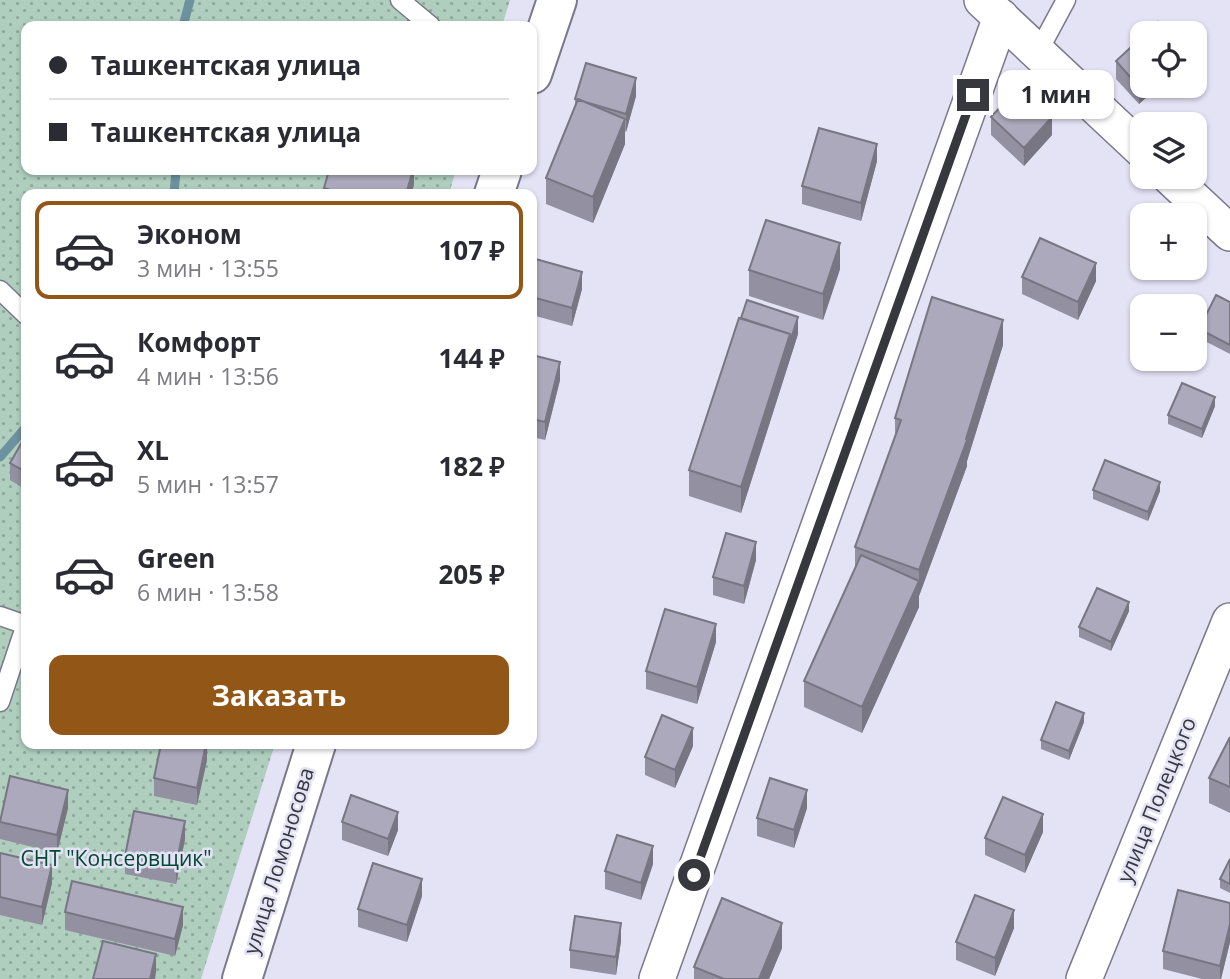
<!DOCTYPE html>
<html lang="ru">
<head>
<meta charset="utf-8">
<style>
  body { margin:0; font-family:"Open Sans",sans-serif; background:#f7f7f7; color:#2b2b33; height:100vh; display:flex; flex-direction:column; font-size:26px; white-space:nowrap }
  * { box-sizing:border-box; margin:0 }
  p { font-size:23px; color:#7c7c81 }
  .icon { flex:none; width:38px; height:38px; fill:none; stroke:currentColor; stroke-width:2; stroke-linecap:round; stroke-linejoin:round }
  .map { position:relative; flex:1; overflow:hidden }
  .sheet { position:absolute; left:21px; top:189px; width:516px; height:560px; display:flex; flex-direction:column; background:#fff; border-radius:14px; box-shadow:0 2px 5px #0004 }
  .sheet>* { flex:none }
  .top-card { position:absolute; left:21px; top:21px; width:516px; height:154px; border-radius:14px; box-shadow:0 2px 5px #0004; display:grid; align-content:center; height:154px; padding:0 28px; background:#fff }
  .controls { position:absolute; left:1130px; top:21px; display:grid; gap:14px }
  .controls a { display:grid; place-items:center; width:77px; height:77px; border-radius:14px; background:#fff; box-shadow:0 2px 5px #0004; font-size:35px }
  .end { position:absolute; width:32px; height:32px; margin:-16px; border:9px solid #37373e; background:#fff; box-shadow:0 0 0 4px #fff }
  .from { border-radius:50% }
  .bubble { position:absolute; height:49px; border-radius:14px; background:#fff; box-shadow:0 2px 5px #0004; font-size:23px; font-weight:700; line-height:49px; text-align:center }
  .top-card b { display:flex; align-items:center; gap:24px; height:66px; font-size:26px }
  .top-card b+b { border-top:2px solid #e1e1e2 }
  .top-card i { width:18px; height:18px; background:#2b2b33 }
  ul { padding:12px 0 0; list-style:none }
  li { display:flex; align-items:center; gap:21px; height:98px; margin:0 14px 10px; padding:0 14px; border:4px solid transparent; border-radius:14px }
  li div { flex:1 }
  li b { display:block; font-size:26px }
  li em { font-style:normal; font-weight:700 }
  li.active { border-color:#925617 }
  li>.icon { width:63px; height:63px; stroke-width:1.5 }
  .cta { display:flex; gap:14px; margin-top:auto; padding:14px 28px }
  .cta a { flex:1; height:80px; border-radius:14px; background:#925617; color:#fff; font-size:28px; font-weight:700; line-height:80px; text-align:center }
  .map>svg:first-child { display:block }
  .grass { fill:url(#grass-dots) }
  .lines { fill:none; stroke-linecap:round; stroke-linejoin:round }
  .stream { stroke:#6c919f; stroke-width:9 }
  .lane-casing { stroke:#7a7889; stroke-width:21 }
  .street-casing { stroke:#7a7889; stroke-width:38 }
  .secondary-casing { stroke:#7a7889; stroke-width:42 }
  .lane { stroke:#fff; stroke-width:18 }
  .street { stroke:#fff; stroke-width:35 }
  .secondary { stroke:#fff; stroke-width:38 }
  .wall { fill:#9391a1 }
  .shaded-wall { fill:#787683 }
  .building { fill:#aba9bb; stroke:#787683; stroke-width:2 }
  .route { stroke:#37373e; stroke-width:9 }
  .labels { text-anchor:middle; stroke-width:5; stroke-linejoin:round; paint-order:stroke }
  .street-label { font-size:21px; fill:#37373e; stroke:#e4e2f5 }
  .park-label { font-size:21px; fill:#034831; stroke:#e4e2f5 }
</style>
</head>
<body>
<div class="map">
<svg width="1230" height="979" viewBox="0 0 1230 979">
  <defs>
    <pattern id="grass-dots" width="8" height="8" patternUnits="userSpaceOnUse" patternTransform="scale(1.75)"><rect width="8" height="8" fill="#afcebe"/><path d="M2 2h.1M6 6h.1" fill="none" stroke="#8fa89c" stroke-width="1.8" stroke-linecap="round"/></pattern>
  </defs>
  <rect width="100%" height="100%" fill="#e4e2f5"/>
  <path class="grass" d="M0,0H510L502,26H26V170H456L449,194H26V744H275L201,979H0Z"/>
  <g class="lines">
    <path class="stream" d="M183,26L190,0
      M174,194L176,170
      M0,457L26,427"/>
    <g class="lane-casing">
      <path id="lane" d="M400,0L431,26
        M1038,52L1066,0
        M0,290L26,315
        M0,616L26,625
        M0,702L26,624"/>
    </g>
    <g class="street-casing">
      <path id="street" d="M982,0L1143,151
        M1170,177L1230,233
        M657,979L1001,17
        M1084,979L1230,621"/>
    </g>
    <g class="secondary-casing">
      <path id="secondary" d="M532,74L557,0
        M494,194L502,170
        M242,979L316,744"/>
    </g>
    <use href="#lane" class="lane"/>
    <use href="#street" class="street"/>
    <use href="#secondary" class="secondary"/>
  </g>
  <path class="wall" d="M1116,61L1143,86H1159L1139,104L1116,79Z
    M636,96L626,132L625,131V144L593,223L546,204V178L575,106V99Z
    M991,117L1052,135L1024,166L991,135Z
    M877,161L861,221L802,204V186Z
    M414,170V185L411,194H324V188Z
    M532,258L582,289L572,326L532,315Z
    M840,269L823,320L749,296V270Z
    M1022,277L1096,281L1078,320L1022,294Z
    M1230,302V354L1199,338V329Z
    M798,334L741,513L689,496V470Z
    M1003,345L967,461V466L919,596V607L862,733L804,707V681L855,569V547L895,438V418Z
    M532,355L560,380L545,440L532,437Z
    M1215,406L1202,438L1168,424V415Z
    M26,435V490L10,480V463Z
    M1093,490L1160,491L1148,521L1093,499Z
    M756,560L744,604L713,595V577Z
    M1129,611L1111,651L1079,637V627Z
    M716,642L697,704L646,689V671Z
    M1084,722L1069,760L1041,749V740Z
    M1230,737V813L1209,803V778Z
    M693,746L675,788L645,775V757Z
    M207,760L197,805L154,796V778Z
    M68,808L57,853L0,839V820Z
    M807,808L794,848L757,836V818Z
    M342,822L398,830L388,856L342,840Z
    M1043,832L1025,873L985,855V838Z
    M185,839L176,884L125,874V856Z
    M0,853L52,883L42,925L0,915Z
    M1230,859V893L1220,888V879Z
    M653,864L641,900L605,889V871Z
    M422,896L407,942L358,927V909Z
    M1230,903V942L1221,979H1202L1163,969V951Z
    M65,912L183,925L175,956L65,930Z
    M1014,928L995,976L956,960V942Z
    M621,941L616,975L570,968V950Z
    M782,948L769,979H694V967Z"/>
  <path class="shaded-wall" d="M636,78V96L626,132V114Z
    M1143,83V86H1159L1139,104V87Z
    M1052,117V135L1024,166V148Z
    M625,119V144L593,223V197Z
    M877,144V161L861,221V203Z
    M413,170H414V185L411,194H406Z
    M840,243V269L823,320V294Z
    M1096,263V281L1078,320V302Z
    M582,272V289L572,326V308Z
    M798,317V334L741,513V487L790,334Z
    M1003,320V345L967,461V466L919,596V607L862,733V707L919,581V570L966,439Z
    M560,362V380L545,440V422Z
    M1215,397V406L1202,438V429Z
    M1160,482V491L1148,521V512Z
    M756,542V560L744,604V586Z
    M1129,602V611L1111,651V642Z
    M716,624V642L697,704V687Z
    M1084,713V722L1069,760V751Z
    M693,728V746L675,788V770Z
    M207,744V760L197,805V788Z
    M68,790V808L57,853V835Z
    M807,790V808L794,848V830Z
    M398,812V830L388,856V839Z
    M1043,814V832L1025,873V855Z
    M185,821V839L176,884V866Z
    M653,846V864L641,900V883Z
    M52,865V883L42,925V907Z
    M422,879V896L407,942V925Z
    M183,907V925L175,956V939Z
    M1014,910V928L995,976V958Z
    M621,923V941L616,975V957Z
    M782,923V948L769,979H759Z
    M1230,924V942L1221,979H1220V966Z
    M156,954V972L155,979H150Z"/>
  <path class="building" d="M408,21L414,26H404Z
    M1158,22L1169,33H1146Z
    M1143,36V83L1139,87L1116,61Z
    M586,63L636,78L626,114L575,99Z
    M1019,87L1052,117L1024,148L991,117Z
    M578,99L625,119L593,197L546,178Z
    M819,128L877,144L861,203L802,186Z
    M329,170H413L406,194H344L324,188Z
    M766,220L840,243L823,294L749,270Z
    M1040,238L1096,263L1078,302L1022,277Z
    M532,258L582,272L572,308L532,297Z
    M1216,295L1230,302V345L1199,329Z
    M932,297L1003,320L966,439L967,440L919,570L855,547L901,420L895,418Z
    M747,300L798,317L790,342V334L741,318Z
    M739,318L790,334L741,487L689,470Z
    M532,355L560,362L545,422L532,419Z
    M1182,383L1215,397L1202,429L1168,415Z
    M26,435V472L10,463Z
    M1105,460L1160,482L1148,512L1093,490Z
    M726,533L756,542L744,586L713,577Z
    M861,555L919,581L862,707L804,681Z
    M1097,588L1129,602L1111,642L1079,627Z
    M665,609L716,624L697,687L646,671Z
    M1056,702L1084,713L1069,751L1041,740Z
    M662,715L693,728L675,770L645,757Z
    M1230,737V787L1209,778Z
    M161,744H206L197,788L154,778Z
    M10,776L68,790L57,835L0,822Z
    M770,778L807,790L794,830L757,818Z
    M351,795L398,812L388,839L342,822Z
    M1003,797L1043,814L1025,855L985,838Z
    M134,811L185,821L176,866L125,856Z
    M617,835L653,846L641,883L605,871Z
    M0,853L52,865L42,907L0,897Z
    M1230,859V884L1220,879Z
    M373,863L422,879L407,925L358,909Z
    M72,881L183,907L175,939L65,912Z
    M1178,890L1230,903V924L1220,966L1163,951Z
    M975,895L1014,910L995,958L956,942Z
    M722,898L782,923L759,979H724L694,967Z
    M575,916L621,923L616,957L570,950Z
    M103,941L156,954L150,979H93Z"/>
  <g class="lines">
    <path class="route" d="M694,875L973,95"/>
  </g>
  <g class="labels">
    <g class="street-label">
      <text transform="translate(1157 800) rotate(-68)" y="7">улица Полецкого</text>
      <text transform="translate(279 861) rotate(-73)" y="7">улица Ломоносова</text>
    </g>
    <g class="park-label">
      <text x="116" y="866">СНТ "Консервщик"</text>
    </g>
  </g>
</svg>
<div class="controls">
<a><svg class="icon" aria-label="locate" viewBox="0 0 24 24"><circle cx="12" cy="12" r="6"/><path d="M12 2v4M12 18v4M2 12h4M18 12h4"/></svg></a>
<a><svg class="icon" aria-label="layers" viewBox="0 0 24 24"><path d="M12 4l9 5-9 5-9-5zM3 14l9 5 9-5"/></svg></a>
<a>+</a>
<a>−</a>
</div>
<i class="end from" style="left:694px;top:875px"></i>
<i class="end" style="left:973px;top:95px"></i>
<div class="bubble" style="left:998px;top:70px;width:116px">1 мин</div>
<div class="top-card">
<b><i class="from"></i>Ташкентская улица</b>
<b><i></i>Ташкентская улица</b>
</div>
<section class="sheet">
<ul>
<li class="active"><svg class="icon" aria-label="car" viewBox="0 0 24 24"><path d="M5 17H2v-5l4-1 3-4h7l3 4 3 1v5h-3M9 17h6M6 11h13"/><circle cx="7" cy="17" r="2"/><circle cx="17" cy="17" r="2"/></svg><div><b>Эконом</b><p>3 мин · 13:55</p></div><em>107 ₽</em></li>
<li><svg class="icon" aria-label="car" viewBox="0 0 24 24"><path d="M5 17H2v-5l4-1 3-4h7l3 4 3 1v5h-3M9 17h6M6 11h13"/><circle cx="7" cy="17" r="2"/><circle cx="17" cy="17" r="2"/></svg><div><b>Комфорт</b><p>4 мин · 13:56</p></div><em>144 ₽</em></li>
<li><svg class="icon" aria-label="car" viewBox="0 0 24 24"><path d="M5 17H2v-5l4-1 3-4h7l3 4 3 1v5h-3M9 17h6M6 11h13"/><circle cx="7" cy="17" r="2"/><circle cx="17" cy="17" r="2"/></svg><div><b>XL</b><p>5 мин · 13:57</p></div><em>182 ₽</em></li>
<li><svg class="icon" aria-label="car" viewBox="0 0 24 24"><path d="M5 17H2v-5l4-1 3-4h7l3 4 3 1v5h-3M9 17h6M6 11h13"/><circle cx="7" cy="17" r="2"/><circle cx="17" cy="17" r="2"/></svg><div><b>Green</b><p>6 мин · 13:58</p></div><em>205 ₽</em></li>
</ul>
<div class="cta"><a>Заказать</a></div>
</section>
</div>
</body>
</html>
